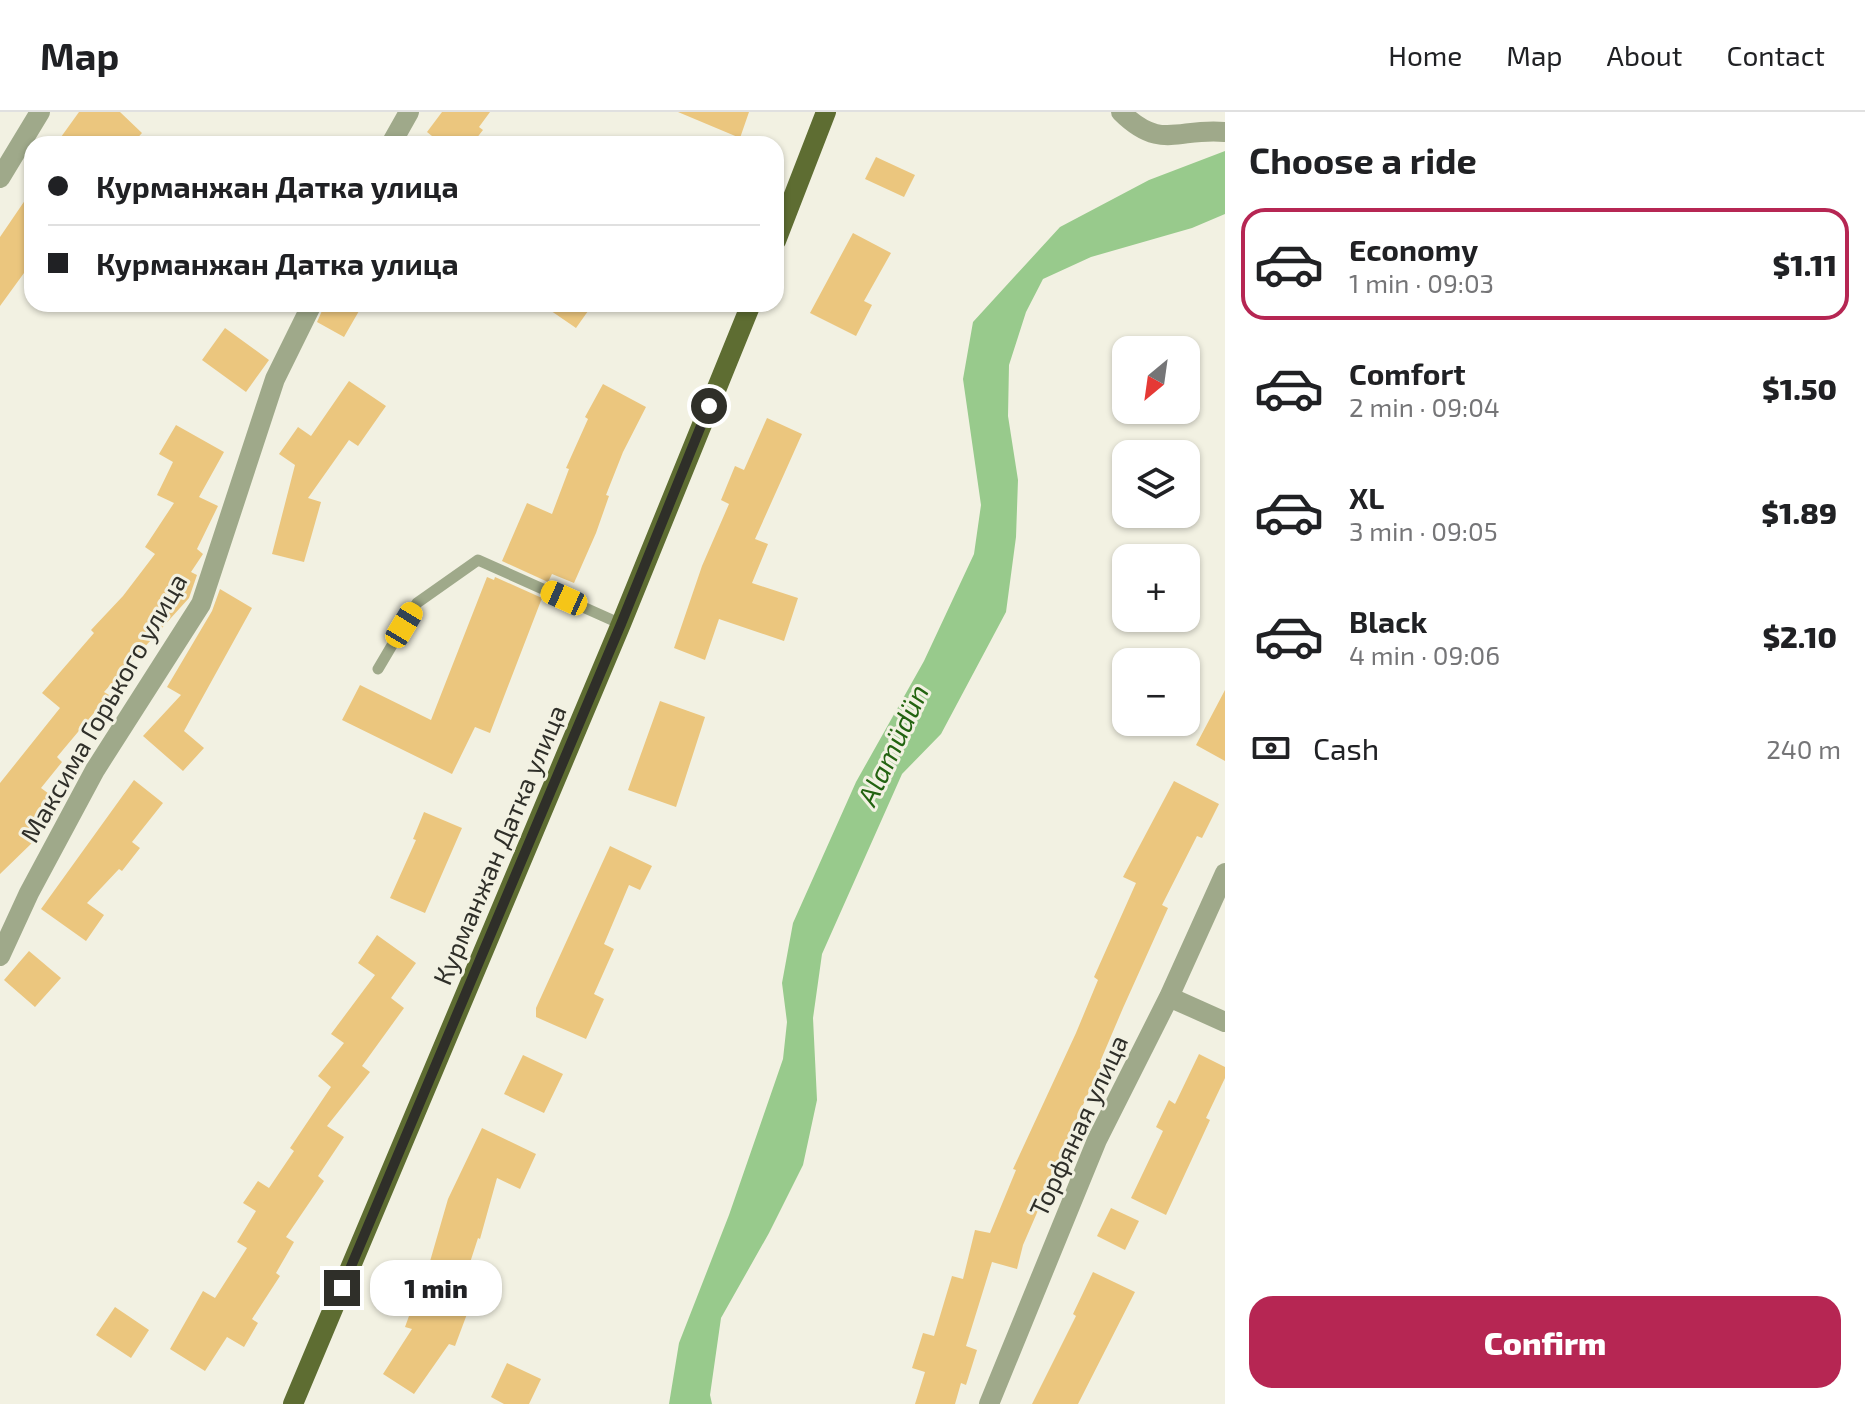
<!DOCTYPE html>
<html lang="en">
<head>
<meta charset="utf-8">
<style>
  body { margin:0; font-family:"Exo 2",sans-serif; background:#f2f2f2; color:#202124; height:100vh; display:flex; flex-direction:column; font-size:30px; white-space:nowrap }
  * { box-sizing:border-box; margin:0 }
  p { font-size:26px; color:#757577 }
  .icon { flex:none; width:44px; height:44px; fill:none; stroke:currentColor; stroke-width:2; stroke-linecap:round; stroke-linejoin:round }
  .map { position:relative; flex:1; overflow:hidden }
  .details { display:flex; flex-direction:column; background:#fff; width:640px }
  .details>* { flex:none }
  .top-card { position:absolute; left:24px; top:24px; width:760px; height:176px; border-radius:24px; box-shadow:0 2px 6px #0004; display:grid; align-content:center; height:176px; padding:0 24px; background:#fff }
  .needle { width:52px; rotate:209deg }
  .fabs { position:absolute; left:1112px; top:224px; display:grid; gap:16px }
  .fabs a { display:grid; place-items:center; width:88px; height:88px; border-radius:16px; background:#fff; box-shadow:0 2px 6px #0004; font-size:40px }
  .end { position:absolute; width:36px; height:36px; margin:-18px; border:10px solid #2f2f29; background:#fff; box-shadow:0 0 0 4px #fff }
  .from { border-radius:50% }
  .bubble { position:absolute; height:56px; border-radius:24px; background:#fff; box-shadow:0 2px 6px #0004; font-size:26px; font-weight:800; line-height:56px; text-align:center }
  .car { position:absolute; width:24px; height:48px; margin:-24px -12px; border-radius:10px; box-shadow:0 0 6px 2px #0007; background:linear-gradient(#f5c518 24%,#345 0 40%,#f5c518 0 76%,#345 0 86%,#f5c518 0) }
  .top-card b { display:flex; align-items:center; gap:28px; height:76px; font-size:30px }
  .top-card b+b { border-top:2px solid #e0e0e0 }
  .top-card i { width:20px; height:20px; background:#202124 }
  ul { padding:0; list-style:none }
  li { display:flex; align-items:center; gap:24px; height:112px; margin:0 16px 12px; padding:0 8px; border:4px solid transparent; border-radius:24px }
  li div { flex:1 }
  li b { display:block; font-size:30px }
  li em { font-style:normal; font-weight:800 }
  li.selected { border-color:#b62653 }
  li>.icon { width:72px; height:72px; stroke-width:1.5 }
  h2 { padding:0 24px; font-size:36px; line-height:96px }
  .pay { display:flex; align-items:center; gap:20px; height:88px; padding:0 24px; font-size:30px }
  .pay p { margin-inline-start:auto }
  .button { display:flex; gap:16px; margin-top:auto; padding:16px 24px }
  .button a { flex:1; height:92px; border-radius:24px; background:#b62653; color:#fff; font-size:32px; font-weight:800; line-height:92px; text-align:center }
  header { display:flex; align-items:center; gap:48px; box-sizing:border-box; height:112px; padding:0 40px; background:#fff; border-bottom:2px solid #e0e0e0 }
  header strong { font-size:38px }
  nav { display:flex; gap:44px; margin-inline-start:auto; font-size:28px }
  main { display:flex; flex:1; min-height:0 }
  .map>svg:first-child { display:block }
  .water { fill:#98ca8c }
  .building { fill:#ebc67e }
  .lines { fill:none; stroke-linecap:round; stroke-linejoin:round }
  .lane { stroke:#9fa98a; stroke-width:11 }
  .street { stroke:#9fa98a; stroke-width:20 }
  .primary { stroke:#5e6d32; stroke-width:20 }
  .route { stroke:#2f2f29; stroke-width:10 }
  .labels { text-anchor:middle; stroke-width:6; stroke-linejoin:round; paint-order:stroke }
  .street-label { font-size:26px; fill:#2f2f29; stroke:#f2f1e2 }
  .water-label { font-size:28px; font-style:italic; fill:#236310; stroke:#f2f1e2 }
</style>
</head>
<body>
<header>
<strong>Map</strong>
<nav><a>Home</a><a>Map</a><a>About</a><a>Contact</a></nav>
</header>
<main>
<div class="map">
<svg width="1225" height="1292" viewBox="0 0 1225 1292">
  <rect width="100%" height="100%" fill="#f2f1e2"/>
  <path class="water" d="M1225,39V102L1192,116L1091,145L1043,167L1026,200L1009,253L1008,304L1018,368L1016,425L1006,500L941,622L902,662L822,842L813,906L817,988L803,1053L769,1121L721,1206L710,1283L712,1292H669L679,1231L729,1103L783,947L787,910L782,871L793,811L856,670L924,549L974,442L981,393L963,267L973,210L1060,115L1149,68Z"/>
  <path class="building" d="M79,0H120L142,21L132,32H56Z
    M442,0H490L479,15L483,18L472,32H442L427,20Z
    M678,0H749L740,26Z
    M876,45L915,63L904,85L865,67Z
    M32,78V150L0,194V125Z
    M853,121L891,141L864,189L872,193L856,224L810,201Z
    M325,192H363L344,225L317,210Z
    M541,192H593L576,216Z
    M225,216L269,248L246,280L202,248Z
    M349,269L386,294L358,334L349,328L308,386L321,390L304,450L272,442L295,353L279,342L298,315L311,324Z
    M603,272L646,295L623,340L606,383L609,384L596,421L574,471L552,462L548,470L502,449L527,391L552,402L569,357L566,356L588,307L585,305Z
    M767,306L802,322L755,427L768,432L752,471L798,486L784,529L719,507L705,548L674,536L702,454L729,392L721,388L735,354L744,358Z
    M176,313L224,340L199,385L218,394L197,437L203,442L191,460L197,463L189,486L104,580L109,583L57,645L62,650L41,676L56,687L29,722L35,728L0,762V671L60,596L42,581L94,521L91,518L123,484L155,442L145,435L174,391L157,383L173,350L159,342Z
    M487,465L494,468L495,465L542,486L490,621L475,615L452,662L342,608L360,573L431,608Z
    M220,477L252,496L184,619L204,636L183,659L143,624L181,583L167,575L212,499Z
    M1225,578V649L1196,633Z
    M660,589L705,605L676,695L628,678Z
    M134,668L163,691L132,730L140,736L122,759L119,757L87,791L104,803L86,829L41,797Z
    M1174,669L1219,692L1202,726L1197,724L1162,793L1168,796L1123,896L1100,950L1102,951L1044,1079L1046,1080L1023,1133L1017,1157L992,1150L966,1234L977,1238L966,1273L961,1271L955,1292H915L925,1260L912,1256L923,1221L934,1224L952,1164L963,1167L975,1118L990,1121L1016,1058L1013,1057L1076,921L1098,868L1094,865L1136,771L1123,765Z
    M424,700L462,716L425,801L390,786L416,728L413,727Z
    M610,734L652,754L640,778L629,773L604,832L614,837L594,882L604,887L586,927L536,905V896Z
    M377,823L416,851L391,886L404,896L362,954L370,960L327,1014L344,1025L318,1064L324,1069L286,1125L294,1130L276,1161L280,1164L252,1207L258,1211L244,1235L227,1225L205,1259L170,1237L203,1179L215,1186L247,1136L237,1130L256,1099L243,1091L258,1069L269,1076L294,1039L290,1036L331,975L318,964L344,931L331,922L375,863L358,851Z
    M29,839L61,866L35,895L4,868Z
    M1199,942L1225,955V966L1206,1006L1210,1008L1166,1103L1131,1086L1163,1019L1156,1015L1169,988L1175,992Z
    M523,943L563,962L544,1001L504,982Z
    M482,1016L536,1042L520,1077L497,1066L480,1127L478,1126L455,1197L467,1202L455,1234L449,1232L414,1282L383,1262L412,1217L405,1215L417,1182L420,1184L448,1087Z
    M1111,1096L1139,1109L1125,1138L1097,1124Z
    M1093,1160L1135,1180L1078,1292H1032L1076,1204L1073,1202Z
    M115,1195L149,1218L131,1246L96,1223Z
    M507,1251L541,1267L529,1292H504L491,1285Z"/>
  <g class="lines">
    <path class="lane" d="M378,557L417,491L478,448L621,512"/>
    <path class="street" d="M1121,0C1161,40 1179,15 1225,20
      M391,32L409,0
      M0,66L40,0
      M0,844L29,781L95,658L201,492L275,267L312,192
      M1169,885L1225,910
      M989,1292L1097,1028L1169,885L1225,761"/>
    <path class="primary" d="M776,129L826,0
      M293,1292L621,512L751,192"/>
  </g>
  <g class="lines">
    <path class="route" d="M342,1176L621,512L709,294"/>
  </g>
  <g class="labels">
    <g class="street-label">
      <text transform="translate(104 596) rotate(-60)" y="9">Максима Горького улица</text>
      <text transform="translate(500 733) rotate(-67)" y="9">Курманжан Датка улица</text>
      <text transform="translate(1079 1014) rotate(-65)" y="9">Торфяная улица</text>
    </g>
    <g class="water-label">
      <text transform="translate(893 633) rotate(-65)" y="10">Alamüdün</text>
    </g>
  </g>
</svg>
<div class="fabs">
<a><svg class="needle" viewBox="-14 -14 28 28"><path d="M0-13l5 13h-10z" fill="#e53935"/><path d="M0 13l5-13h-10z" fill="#757577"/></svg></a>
<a><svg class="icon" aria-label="layers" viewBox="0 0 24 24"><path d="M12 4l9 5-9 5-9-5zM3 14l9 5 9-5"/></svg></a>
<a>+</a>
<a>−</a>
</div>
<i class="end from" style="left:709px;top:294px"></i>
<i class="end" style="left:342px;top:1176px"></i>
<div class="bubble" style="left:370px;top:1148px;width:132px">1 min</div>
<i class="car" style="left:564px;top:486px;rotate:294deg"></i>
<i class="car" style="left:404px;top:513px;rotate:31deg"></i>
<div class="top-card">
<b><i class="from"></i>Курманжан Датка улица</b>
<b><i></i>Курманжан Датка улица</b>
</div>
</div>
<section class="details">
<h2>Choose a ride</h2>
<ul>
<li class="selected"><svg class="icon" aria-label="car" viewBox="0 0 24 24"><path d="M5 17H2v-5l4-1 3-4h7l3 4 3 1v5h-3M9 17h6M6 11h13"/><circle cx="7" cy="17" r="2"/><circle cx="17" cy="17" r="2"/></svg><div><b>Economy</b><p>1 min · 09:03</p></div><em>$1.11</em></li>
<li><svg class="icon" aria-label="car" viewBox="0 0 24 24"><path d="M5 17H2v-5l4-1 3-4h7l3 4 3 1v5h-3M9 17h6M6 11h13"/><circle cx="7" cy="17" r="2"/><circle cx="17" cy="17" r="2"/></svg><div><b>Comfort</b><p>2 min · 09:04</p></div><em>$1.50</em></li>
<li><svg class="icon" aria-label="car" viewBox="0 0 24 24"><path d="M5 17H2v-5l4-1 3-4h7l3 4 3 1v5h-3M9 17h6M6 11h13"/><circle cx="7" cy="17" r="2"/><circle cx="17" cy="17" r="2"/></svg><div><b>XL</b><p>3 min · 09:05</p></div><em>$1.89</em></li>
<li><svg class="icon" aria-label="car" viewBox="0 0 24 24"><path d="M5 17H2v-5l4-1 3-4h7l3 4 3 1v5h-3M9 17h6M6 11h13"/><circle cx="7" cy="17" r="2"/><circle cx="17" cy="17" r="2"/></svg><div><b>Black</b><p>4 min · 09:06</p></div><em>$2.10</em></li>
</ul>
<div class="pay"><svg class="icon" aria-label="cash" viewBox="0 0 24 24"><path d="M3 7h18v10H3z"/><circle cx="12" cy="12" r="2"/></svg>Cash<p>240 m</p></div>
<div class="button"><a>Confirm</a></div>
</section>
</main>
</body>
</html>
